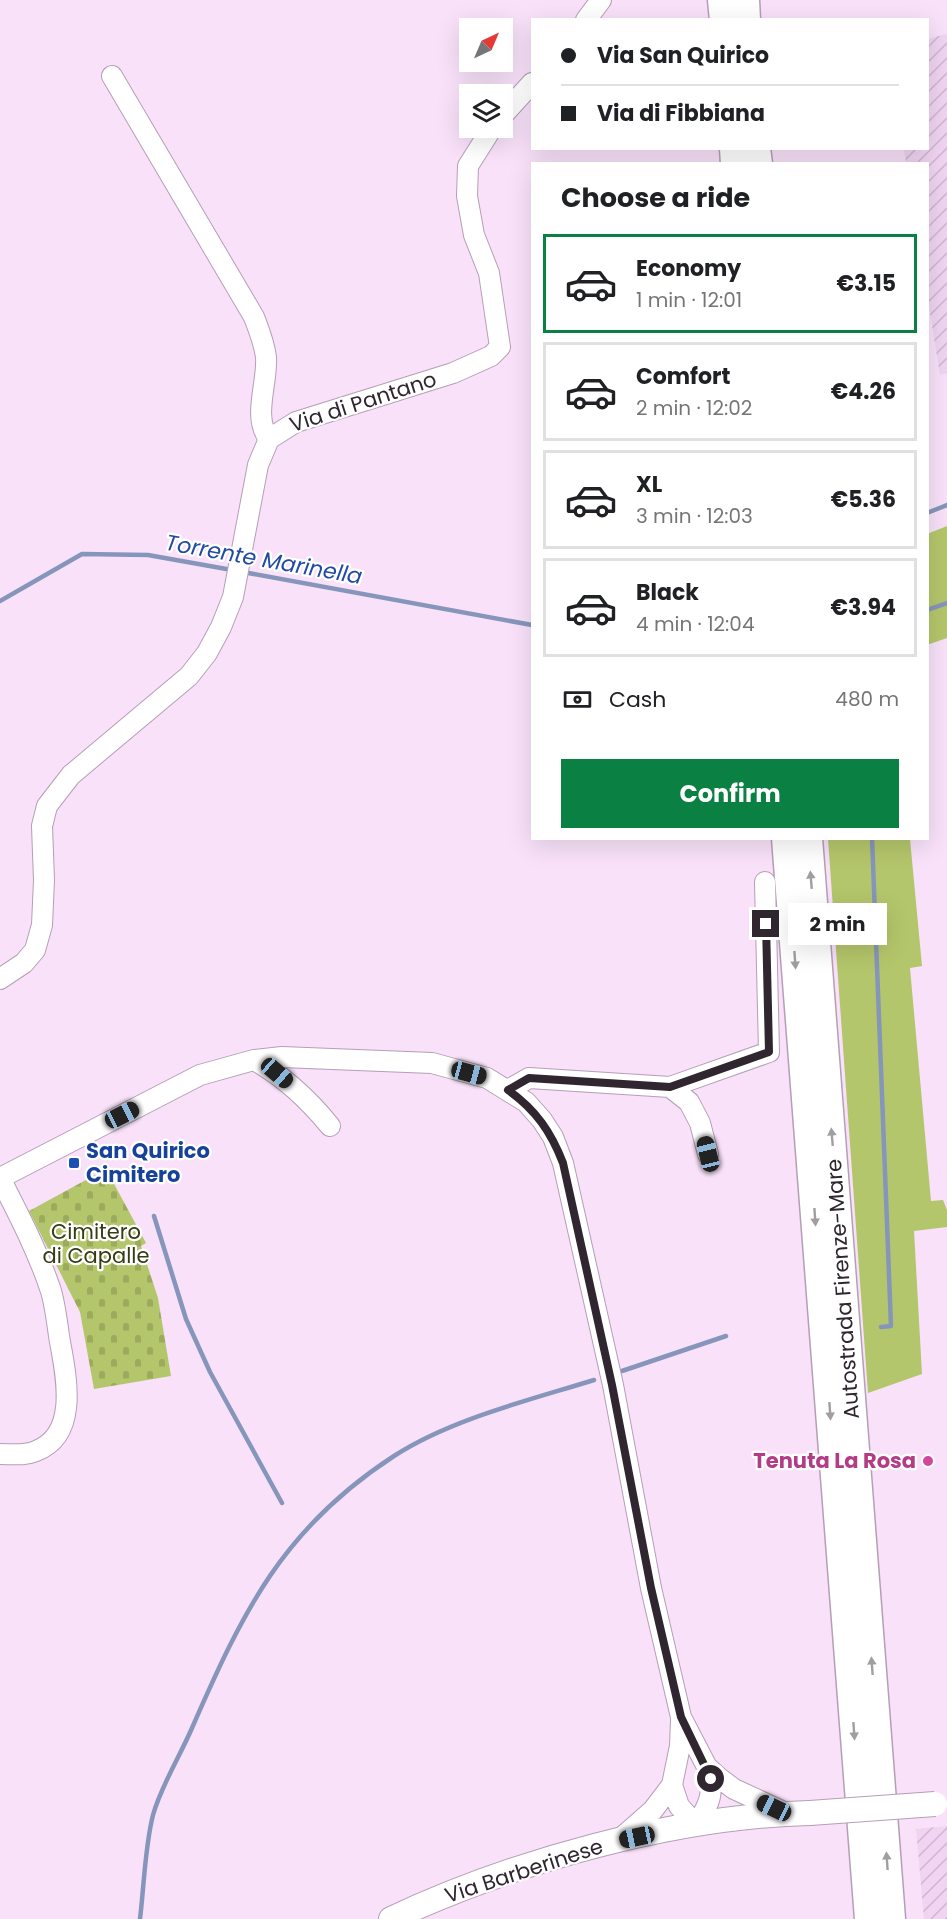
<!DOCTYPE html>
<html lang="en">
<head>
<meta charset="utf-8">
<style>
  body { margin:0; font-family:Poppins,sans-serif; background:#f2f2f2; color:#202124; height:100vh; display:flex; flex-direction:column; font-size:22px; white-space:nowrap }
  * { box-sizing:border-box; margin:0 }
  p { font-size:20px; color:#757577 }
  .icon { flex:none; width:33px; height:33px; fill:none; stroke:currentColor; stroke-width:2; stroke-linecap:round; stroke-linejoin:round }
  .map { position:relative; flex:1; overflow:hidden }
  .panel { position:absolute; left:531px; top:162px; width:398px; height:678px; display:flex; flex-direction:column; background:#fff; border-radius:0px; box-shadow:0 6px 24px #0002 }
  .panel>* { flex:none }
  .guide { position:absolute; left:531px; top:18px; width:398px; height:132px; border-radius:0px; box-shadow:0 6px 24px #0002; display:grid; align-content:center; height:132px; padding:0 30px; background:#fff }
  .needle { width:39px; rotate:44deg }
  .tools { position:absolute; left:459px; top:18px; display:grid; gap:12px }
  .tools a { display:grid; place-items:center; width:54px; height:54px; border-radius:0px; background:#fff; box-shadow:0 6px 24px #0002; font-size:30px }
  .end { position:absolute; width:27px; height:27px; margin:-14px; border:8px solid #2f262f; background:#fff; box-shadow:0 0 0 3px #fff }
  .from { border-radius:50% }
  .bubble { position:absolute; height:42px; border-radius:0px; background:#fff; box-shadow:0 6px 24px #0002; font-size:20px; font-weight:700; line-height:42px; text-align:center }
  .car { position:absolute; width:18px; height:36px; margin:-18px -9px; border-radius:8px; box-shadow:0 0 4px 2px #0007; background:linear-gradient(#222 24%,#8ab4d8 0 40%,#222 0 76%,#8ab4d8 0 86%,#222 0) }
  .guide b { display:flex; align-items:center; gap:21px; height:57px; font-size:22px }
  .guide b+b { border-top:2px solid #e0e0e0 }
  .guide i { width:15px; height:15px; background:#202124 }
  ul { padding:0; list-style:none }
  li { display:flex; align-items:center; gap:18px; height:99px; margin:0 12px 9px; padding:0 18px; border:3px solid #e0e0e0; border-radius:0px }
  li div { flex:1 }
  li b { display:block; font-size:22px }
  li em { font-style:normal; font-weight:700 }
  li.selected { border-color:#0b8043 }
  li>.icon { width:54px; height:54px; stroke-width:1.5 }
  h2 { padding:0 30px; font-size:27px; line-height:72px }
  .pay { display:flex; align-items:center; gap:15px; height:66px; padding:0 30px; font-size:22px }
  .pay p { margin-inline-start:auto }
  .primary-button { display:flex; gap:12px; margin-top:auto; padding:12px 30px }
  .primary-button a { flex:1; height:69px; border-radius:0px; background:#0b8043; color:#fff; font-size:24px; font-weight:700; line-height:69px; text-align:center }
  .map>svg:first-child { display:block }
  .industrial { fill:url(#industrial-furrows) }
  .green { fill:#b4c66b }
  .cemetery { fill:url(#cemetery-stones) }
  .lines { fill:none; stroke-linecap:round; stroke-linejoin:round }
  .stream { stroke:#8695ba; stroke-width:4.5 }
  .minor-casing { stroke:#b59fb6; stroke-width:22 }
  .major-casing { stroke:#b59fb6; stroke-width:26 }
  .highway-casing { stroke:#b59fb6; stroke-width:31 }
  .minor { stroke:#fff; stroke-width:20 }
  .major { stroke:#fff; stroke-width:24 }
  .highway { stroke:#fff; stroke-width:28 }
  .major-bridge-casing { stroke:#b59fb6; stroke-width:26; stroke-linecap:butt }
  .major-bridge { stroke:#fff; stroke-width:24 }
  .oneway { fill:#a19da1 }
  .route { stroke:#2f262f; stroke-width:8 }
  .transit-dot { fill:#1a4fb4; stroke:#fff; stroke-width:2 }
  .hotel-dot { fill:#d1479c; stroke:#fff; stroke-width:2 }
  .labels { text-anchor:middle; stroke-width:4.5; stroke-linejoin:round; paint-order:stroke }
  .street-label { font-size:21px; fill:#2f262f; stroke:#fff }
  .transit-label { font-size:21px; font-weight:bold; fill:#164399; stroke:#fff; text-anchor:start }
  .park-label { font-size:21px; fill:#363d15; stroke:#fff }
  .hotel-label { font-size:21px; font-weight:bold; fill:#b23c85; stroke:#fff; text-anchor:end }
  .water-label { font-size:22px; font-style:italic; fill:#204ba5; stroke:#fff }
</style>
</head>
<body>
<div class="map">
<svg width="947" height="1919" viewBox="0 0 947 1919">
  <defs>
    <pattern id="industrial-furrows" width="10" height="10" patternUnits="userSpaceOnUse" patternTransform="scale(1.5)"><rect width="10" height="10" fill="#f0d4f2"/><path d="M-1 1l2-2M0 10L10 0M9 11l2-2" fill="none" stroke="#ceb6d0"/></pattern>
    <pattern id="cemetery-stones" width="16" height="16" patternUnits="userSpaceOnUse" patternTransform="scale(1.5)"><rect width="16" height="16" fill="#b4c66b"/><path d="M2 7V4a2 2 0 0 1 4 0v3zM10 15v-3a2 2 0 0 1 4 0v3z" fill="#9baa5d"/></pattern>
  </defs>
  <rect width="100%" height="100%" fill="#f8e1f9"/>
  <path class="industrial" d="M947,34V373L940,375L927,295V164L906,163L904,149L927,148V39Z
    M947,1826V1919H924L916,1829Z"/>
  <path class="green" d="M947,526V638L927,645V534Z
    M828,839H910L922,966L910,968L931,1201L943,1200L947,1210V1227L914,1231L922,1374L868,1393Z"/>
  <path class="cemetery" d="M106,1169L146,1243L141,1246L158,1298L171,1376L94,1389L80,1312L29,1211Z"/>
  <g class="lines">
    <path class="stream" d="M927,513L947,505
      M243,572L532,625
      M0,601L82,554L148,555L232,570
      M927,610L947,603
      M872,838L891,1326L881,1327
      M154,1216L186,1319L210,1372L282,1503
      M622,1371L726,1336
      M140,1919C144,1886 145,1846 153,1815C161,1786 180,1756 192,1728C243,1611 283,1528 394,1456C451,1419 530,1400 594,1380"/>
    <g class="minor-casing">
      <path id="minor" d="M586,20L601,0
        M112,76L254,317C259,330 264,342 266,357C268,383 252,417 269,439
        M502,116L532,83
        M0,979L24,963L35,950L42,925L44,880L42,826L47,806L71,775L189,676L207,653L221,627L233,597L258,465L269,439L296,422L453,373L491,356L500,347L489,273L474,235L467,196L468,166L492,128
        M254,1060C285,1077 308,1099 330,1126
        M670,1087L769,1052L765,882
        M508,1090L529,1078L670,1087L689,1102L700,1123L708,1154
        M0,1178L200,1075L254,1060L282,1057L432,1063L487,1078L526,1102L542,1120L553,1137L563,1163L613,1385L651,1588L681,1717L707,1767L718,1777L734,1789L786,1813
        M0,1454C12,1454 25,1456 36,1451C81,1434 65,1371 59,1336C57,1321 55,1305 51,1291C38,1252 19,1215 0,1178
        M681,1720L680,1746L672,1785L679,1806L696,1825C710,1804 715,1792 707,1767
        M620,1839L653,1810L672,1785"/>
    </g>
    <g class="major-casing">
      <path id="major" d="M391,1919C512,1862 675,1816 810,1813"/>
    </g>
    <g class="highway-casing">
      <path id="highway" d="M722,0L724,20
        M745,0L746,20
        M734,148L735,164
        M756,148L758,164
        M786,838L869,1919
        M808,838L891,1919"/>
    </g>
    <use href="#minor" class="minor"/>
    <use href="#major" class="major"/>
    <use href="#highway" class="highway"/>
    <g class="major-bridge-casing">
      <path id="major-bridge" d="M810,1813L935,1804"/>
    </g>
    <use href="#major-bridge" class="major-bridge"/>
  </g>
  <defs><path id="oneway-solid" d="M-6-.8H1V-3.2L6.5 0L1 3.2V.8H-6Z" transform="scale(1.5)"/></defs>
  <g class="oneway">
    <use href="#oneway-solid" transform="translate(811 880) rotate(-95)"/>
    <use href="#oneway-solid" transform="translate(795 960) rotate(86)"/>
    <use href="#oneway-solid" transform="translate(832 1137) rotate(-95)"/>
    <use href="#oneway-solid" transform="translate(815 1217) rotate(86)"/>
    <use href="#oneway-solid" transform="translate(830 1411) rotate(86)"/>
    <use href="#oneway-solid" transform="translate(872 1666) rotate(-94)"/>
    <use href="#oneway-solid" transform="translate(854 1731) rotate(86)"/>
    <use href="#oneway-solid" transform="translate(887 1861) rotate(-94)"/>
  </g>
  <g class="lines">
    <path class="route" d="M711,1779L681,1717L651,1588L612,1385L563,1163C551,1132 536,1110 508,1090L529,1078L670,1087L769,1052L766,924"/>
  </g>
  <rect class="transit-dot" x="68" y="1157" width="12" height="12" rx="3"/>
  <circle class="hotel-dot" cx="928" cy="1461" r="6"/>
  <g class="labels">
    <g class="street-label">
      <text transform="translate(363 402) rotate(-18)" y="7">Via di Pantano</text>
      <text transform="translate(843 1289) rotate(-94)" y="7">Autostrada Firenze-Mare</text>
      <text transform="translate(524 1871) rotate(-18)" y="7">Via Barberinese</text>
    </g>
    <g class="transit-label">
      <text x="86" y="1158">San Quirico<tspan x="86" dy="24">Cimitero</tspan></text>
    </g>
    <g class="park-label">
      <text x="96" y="1239">Cimitero<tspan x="96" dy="24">di Capalle</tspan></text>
    </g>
    <g class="hotel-label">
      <text x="916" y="1468">Tenuta La Rosa</text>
    </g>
    <g class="water-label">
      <text transform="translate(264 559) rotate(10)" y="8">Torrente Marinella</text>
    </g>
  </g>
</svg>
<div class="tools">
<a><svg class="needle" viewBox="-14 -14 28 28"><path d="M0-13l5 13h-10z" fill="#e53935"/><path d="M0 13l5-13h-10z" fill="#757577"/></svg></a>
<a><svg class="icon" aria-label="layers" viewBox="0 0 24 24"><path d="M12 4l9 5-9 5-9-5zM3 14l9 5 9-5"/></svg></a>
</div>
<i class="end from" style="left:711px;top:1779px"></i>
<i class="end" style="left:766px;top:924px"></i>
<div class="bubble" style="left:788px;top:903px;width:99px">2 min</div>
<i class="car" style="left:277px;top:1073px;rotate:131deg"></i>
<i class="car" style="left:469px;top:1073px;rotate:105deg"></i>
<i class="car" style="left:122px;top:1115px;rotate:63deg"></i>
<i class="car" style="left:708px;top:1154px;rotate:346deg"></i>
<i class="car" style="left:774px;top:1808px;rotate:295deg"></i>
<i class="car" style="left:637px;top:1837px;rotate:258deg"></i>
<div class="guide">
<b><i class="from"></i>Via San Quirico</b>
<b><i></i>Via di Fibbiana</b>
</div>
<section class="panel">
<h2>Choose a ride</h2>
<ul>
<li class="selected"><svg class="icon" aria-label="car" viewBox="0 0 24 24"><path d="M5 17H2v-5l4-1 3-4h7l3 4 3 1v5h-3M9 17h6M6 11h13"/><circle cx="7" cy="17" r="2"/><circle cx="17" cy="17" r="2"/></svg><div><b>Economy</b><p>1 min · 12:01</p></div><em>€3.15</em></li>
<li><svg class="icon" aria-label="car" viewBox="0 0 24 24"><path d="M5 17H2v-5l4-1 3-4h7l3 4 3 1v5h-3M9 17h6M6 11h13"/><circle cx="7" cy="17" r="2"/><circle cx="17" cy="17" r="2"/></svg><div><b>Comfort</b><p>2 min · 12:02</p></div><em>€4.26</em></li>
<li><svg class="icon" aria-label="car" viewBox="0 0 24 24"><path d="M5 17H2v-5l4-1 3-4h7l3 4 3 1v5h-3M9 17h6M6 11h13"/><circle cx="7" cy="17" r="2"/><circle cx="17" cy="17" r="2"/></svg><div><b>XL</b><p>3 min · 12:03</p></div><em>€5.36</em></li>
<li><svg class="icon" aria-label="car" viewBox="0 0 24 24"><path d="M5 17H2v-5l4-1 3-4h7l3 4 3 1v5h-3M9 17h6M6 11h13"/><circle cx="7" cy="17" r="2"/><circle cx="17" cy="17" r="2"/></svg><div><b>Black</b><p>4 min · 12:04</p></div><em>€3.94</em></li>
</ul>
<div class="pay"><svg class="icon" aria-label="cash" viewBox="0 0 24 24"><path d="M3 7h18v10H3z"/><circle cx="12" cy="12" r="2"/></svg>Cash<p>480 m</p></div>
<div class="primary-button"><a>Confirm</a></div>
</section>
</div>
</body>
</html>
